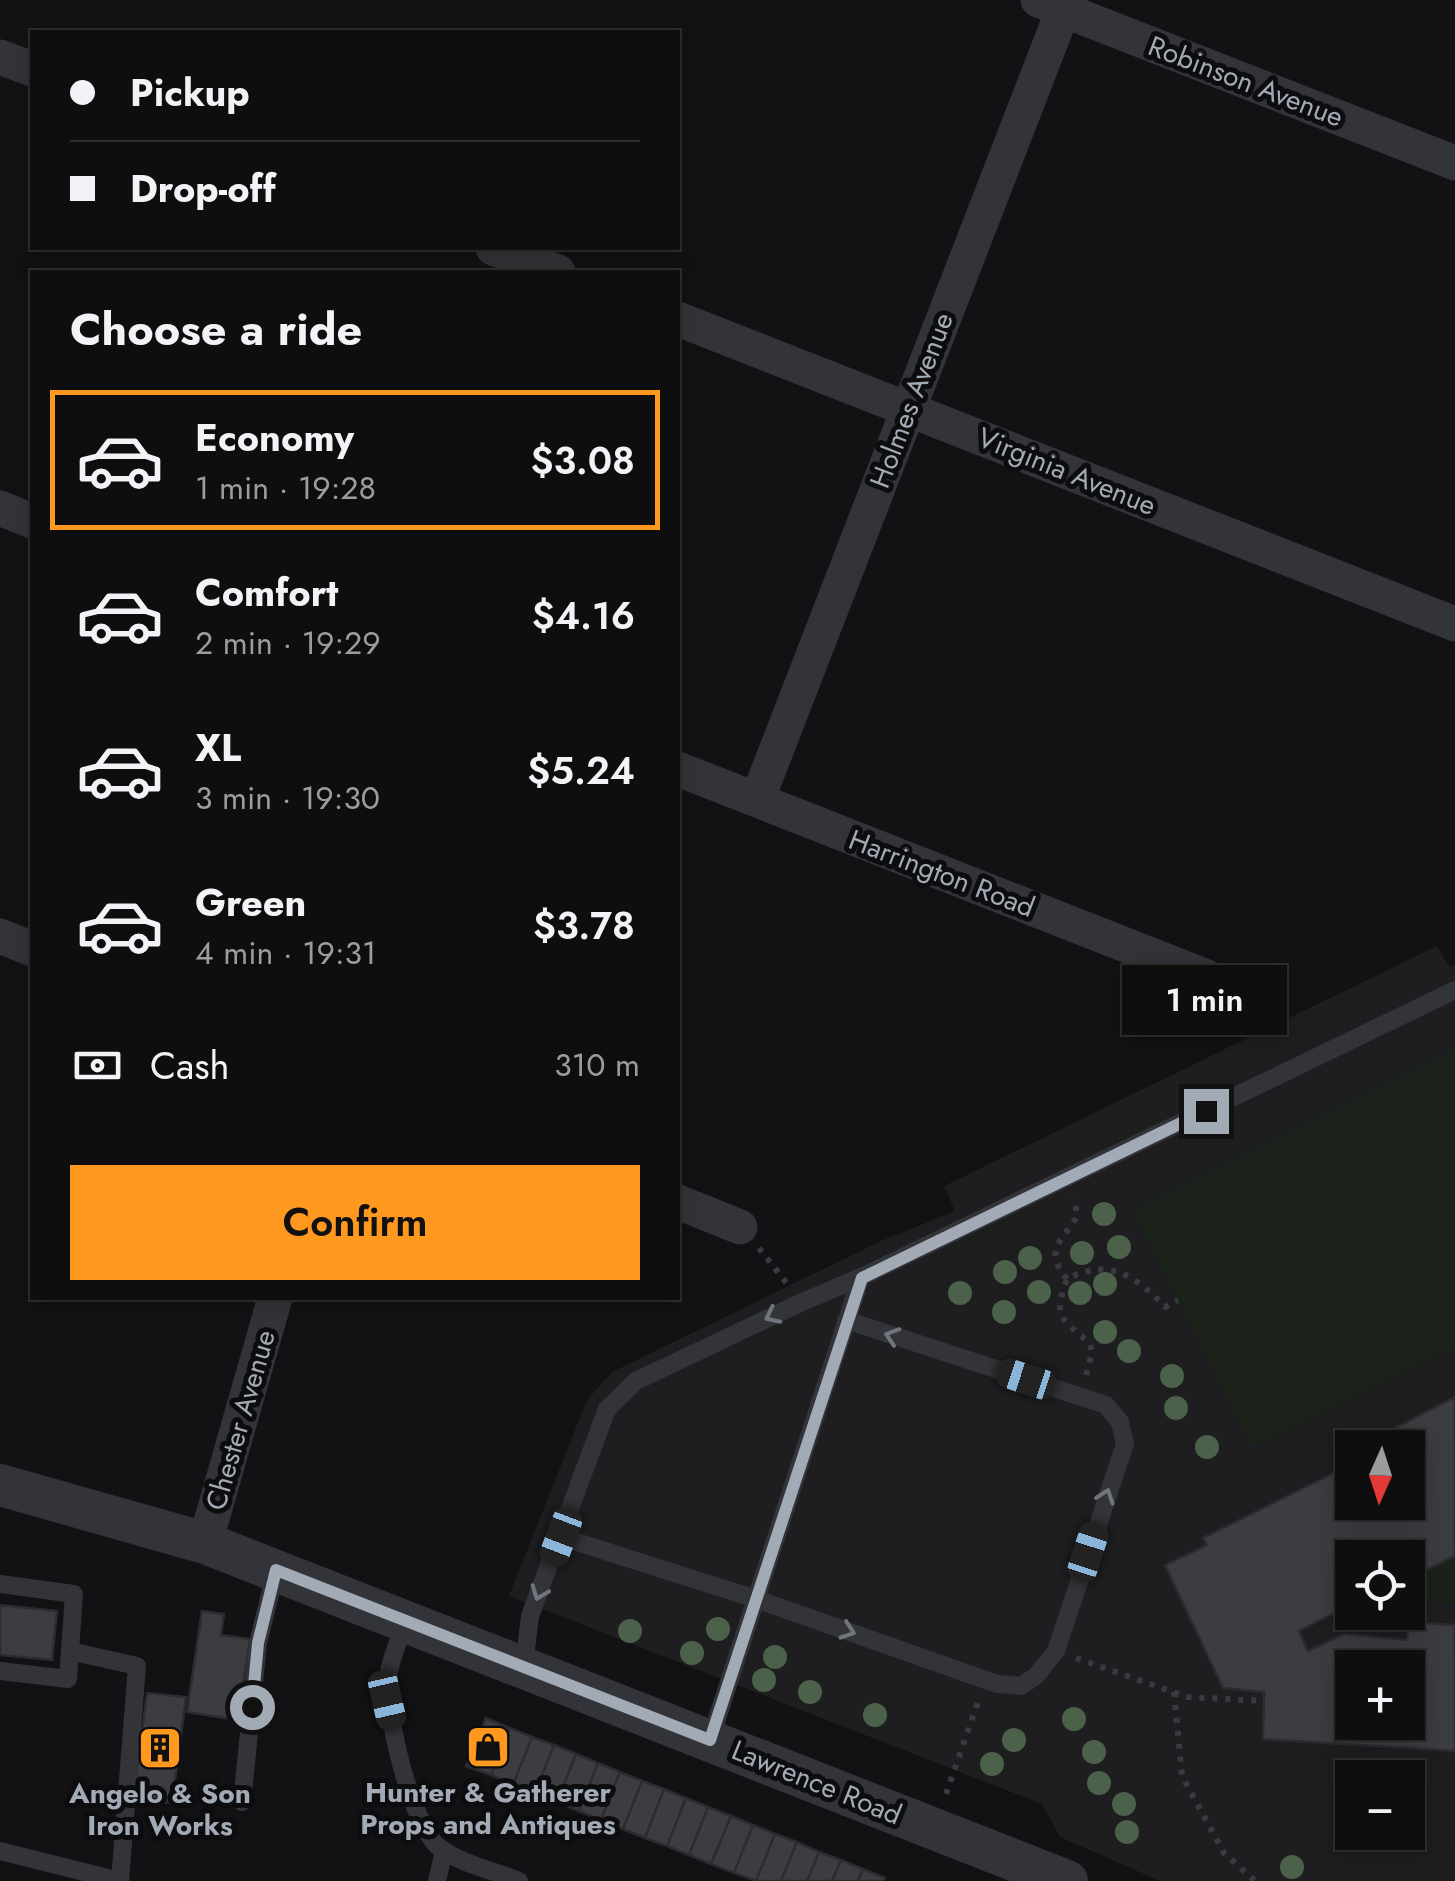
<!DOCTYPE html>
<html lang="en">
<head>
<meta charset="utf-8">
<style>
  body { margin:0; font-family:Jost,sans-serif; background:#171718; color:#f1f3f6; height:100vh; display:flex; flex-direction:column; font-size:38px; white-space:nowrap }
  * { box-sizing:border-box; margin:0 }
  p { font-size:32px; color:#9b9c9e }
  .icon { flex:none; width:55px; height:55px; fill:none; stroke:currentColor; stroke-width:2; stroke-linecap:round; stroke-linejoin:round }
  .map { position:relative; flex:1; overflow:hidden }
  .sheet { position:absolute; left:30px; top:270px; width:650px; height:1030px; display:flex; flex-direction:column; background:#0e0e0f; border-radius:0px; box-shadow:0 5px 25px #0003,0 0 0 2px #2e2e2f }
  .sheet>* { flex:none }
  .banner { position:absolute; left:30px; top:30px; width:650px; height:220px; border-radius:0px; box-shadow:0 5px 25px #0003,0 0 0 2px #2e2e2f; display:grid; align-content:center; height:220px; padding:0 40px; background:#0e0e0f }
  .needle { width:65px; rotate:183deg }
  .buttons { position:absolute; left:1335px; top:1430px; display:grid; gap:20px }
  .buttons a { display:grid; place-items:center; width:90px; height:90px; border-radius:0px; background:#0e0e0f; box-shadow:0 5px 25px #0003,0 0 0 2px #2e2e2f; font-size:50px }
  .end { position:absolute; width:45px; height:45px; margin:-22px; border:12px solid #a2aab5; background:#111; box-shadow:0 0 0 5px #111 }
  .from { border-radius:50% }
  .bubble { position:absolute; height:70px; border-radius:0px; background:#0e0e0f; box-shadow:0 5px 25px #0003,0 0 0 2px #2e2e2f; font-size:32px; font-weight:600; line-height:70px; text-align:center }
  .car { position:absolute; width:30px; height:60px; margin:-30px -15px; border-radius:12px; box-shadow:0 0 8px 2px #0007; background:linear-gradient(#222 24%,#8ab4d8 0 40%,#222 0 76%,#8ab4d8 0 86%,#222 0) }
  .banner b { display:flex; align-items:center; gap:35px; height:95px; font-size:38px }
  .banner b+b { border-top:2px solid #2e2e2f }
  .banner i { width:25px; height:25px; background:#f1f3f6 }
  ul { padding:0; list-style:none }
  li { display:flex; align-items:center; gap:30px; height:140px; margin:0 20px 15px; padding:0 20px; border:5px solid transparent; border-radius:0px }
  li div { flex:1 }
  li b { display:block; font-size:38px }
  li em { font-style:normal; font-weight:600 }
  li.active { border-color:#ff981e }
  li>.icon { width:90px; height:90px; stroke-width:1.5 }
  h2 { padding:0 40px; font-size:45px; line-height:120px }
  .pay { display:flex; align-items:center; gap:25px; height:110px; padding:0 40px; font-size:38px }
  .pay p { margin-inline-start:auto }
  .action { display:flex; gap:20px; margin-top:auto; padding:20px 40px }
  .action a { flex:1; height:115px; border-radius:0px; background:#ff981e; color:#111; font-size:40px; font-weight:600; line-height:115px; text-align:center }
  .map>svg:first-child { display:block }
  .built { fill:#1e1e21; fill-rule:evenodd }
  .green { fill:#1a221a }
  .building { fill:#3c3d41; stroke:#2c2c30; stroke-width:2.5; fill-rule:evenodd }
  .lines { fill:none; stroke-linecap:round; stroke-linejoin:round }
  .path { stroke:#383b40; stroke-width:6; stroke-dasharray:5 8; stroke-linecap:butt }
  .service { stroke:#323439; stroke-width:18 }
  .minor { stroke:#323439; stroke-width:35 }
  .tertiary { stroke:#323439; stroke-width:42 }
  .tree { fill:#4b614a }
  .oneway { stroke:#70757d }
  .route { stroke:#a2aab5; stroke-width:12 }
  .labels { text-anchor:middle; stroke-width:10; stroke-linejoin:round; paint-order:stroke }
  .street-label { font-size:28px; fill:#a2aab5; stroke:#0d0d0f }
  .poi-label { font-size:28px; font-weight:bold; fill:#a2aab5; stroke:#0d0d0f }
</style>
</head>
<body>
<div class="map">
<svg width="1455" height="1881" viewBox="0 0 1455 1881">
  <rect width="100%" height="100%" fill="#121214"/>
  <path class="built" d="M1437,946L1449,967L1455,965V1881H1160L1060,1837L1042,1804L509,1596L587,1400L612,1372L881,1241L955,1211L944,1186ZM1352,1448H1408V1502H1352ZM1352,1558H1408V1612H1352ZM1352,1668H1408V1722H1352ZM1352,1778H1408V1832H1352Z"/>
  <path class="green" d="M1455,1049V1345L1252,1447L1132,1210Z
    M1455,1556V1603L1422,1601L1412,1578Z"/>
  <path class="building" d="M1455,1397V1556L1408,1579V1558H1352V1604L1299,1631L1308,1651L1344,1634L1407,1640L1409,1622L1455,1625V1751L1263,1739L1264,1692L1223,1688L1165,1565L1207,1545L1203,1538L1352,1464V1502H1408V1448H1370L1368,1442ZM1352,1668H1408V1722H1352Z
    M0,1605L57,1611L52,1660L0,1655Z
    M202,1611L224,1614L221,1635L250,1639L238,1720L187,1712Z
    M147,1693L186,1697L172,1803L133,1798Z
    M486,1718L510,1728L491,1775L466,1766Z
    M510,1728L532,1737L513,1785L491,1775Z
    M532,1737L554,1745L535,1793L513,1785Z
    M554,1745L576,1754L557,1802L535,1793Z
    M576,1754L598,1763L579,1811L557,1802Z
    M598,1763L620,1772L601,1820L579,1811Z
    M620,1772L642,1781L623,1829L601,1820Z
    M642,1781L664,1789L645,1838L623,1829Z
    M664,1789L686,1798L667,1846L645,1838Z
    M686,1798L708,1807L689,1855L667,1846Z
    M708,1807L731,1816L711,1864L689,1855Z
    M731,1816L753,1825L734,1873L711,1864Z
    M753,1825L775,1834L756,1881L734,1873Z
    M775,1834L797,1842L781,1881H756Z
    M797,1842L819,1852L807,1881H781Z
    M819,1852L841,1860L832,1881H807Z
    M841,1860L863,1869L858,1881H832Z
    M863,1869L885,1878L883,1881H858Z"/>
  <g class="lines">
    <path class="path" d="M759,1248L788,1285
      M1067,1279C1042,1249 1063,1241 1078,1215L1073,1198
      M1086,1375L1092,1353L1090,1344C1064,1318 1051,1321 1067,1279C1108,1257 1136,1276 1165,1307L1178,1300
      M1076,1658L1187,1697L1264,1701
      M1174,1692L1182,1776L1224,1853L1255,1881
      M946,1794L978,1702"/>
    <path class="service" d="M561,1537L756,1599L997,1684L1021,1686L1036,1676L1056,1651L1125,1444L1120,1422L1106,1405L846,1320
      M0,1584L74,1594L70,1651
      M406,1621C400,1637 392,1655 389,1672C383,1708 411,1826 440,1848C461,1864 495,1871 519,1881
      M524,1666L530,1616L607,1409L636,1381L800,1303L861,1277L1455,990
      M0,1671L68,1679L70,1651L137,1666L120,1881
      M710,1740L861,1277
      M242,1802L258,1643L276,1570
      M0,1851L120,1881
      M437,1881L444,1851"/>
    <path class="minor" d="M1038,0L1455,163
      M0,57L32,69
      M493,248L558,272
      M678,319L1455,624
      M0,508L32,521
      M678,769L1207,977
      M757,800L1067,0
      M0,936L32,949
      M678,1202L740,1227
      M205,1543L275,1298"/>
    <path class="tertiary" d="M0,1485L205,1543L1067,1881"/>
  </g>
  <g class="tree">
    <circle cx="1104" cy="1214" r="12"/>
    <circle cx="1119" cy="1247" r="12"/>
    <circle cx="1082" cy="1253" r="12"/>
    <circle cx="1030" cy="1258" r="12"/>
    <circle cx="1005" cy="1272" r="12"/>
    <circle cx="1105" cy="1284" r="12"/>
    <circle cx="1039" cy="1292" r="12"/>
    <circle cx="960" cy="1293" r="12"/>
    <circle cx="1080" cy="1293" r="12"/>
    <circle cx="1004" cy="1312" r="12"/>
    <circle cx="1105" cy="1332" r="12"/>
    <circle cx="1129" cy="1351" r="12"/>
    <circle cx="1172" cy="1376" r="12"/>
    <circle cx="1176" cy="1408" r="12"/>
    <circle cx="1207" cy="1447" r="12"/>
    <circle cx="718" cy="1629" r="12"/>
    <circle cx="630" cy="1631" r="12"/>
    <circle cx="692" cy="1653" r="12"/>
    <circle cx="775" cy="1657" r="12"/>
    <circle cx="764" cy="1680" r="12"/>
    <circle cx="810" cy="1692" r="12"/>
    <circle cx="875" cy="1715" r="12"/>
    <circle cx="1074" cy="1719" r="12"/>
    <circle cx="1014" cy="1740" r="12"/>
    <circle cx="1094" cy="1752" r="12"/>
    <circle cx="992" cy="1764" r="12"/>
    <circle cx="1099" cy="1783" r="12"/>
    <circle cx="1124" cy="1804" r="12"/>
    <circle cx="1127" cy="1832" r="12"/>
    <circle cx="1292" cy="1867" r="12"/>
  </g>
  <defs><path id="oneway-chevron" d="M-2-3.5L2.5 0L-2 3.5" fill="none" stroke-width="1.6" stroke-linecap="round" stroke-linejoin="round" transform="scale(2.5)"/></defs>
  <g class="oneway">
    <use href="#oneway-chevron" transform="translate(772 1316) rotate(154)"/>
    <use href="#oneway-chevron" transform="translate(892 1336) rotate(-162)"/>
    <use href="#oneway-chevron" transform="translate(1106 1496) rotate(-71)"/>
    <use href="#oneway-chevron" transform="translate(539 1593) rotate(111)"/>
    <use href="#oneway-chevron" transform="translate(848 1631) rotate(19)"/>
  </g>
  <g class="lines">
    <path class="route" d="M252,1707L258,1643L276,1570L710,1740L862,1278L1206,1111"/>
  </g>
  <defs>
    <g id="shop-square" transform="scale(2.25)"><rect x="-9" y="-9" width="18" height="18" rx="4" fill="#ff981e" stroke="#0d0d0f"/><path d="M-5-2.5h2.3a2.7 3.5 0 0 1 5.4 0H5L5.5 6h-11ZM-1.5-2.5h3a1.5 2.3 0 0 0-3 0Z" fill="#111"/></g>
    <g id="building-square" transform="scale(2.25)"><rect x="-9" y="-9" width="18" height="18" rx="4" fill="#ff981e" stroke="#0d0d0f"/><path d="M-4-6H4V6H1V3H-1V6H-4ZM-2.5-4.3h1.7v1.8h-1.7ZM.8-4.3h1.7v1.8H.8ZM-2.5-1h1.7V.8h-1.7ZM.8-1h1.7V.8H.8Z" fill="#111"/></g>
  </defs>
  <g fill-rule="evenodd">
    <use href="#shop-square" x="488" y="1747"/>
    <use href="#building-square" x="160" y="1748"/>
  </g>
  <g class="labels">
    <g class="street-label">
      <text transform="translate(1246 81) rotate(21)" y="10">Robinson Avenue</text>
      <text transform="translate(911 400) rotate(-69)" y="10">Holmes Avenue</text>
      <text transform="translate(1067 471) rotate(22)" y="10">Virginia Avenue</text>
      <text transform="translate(942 873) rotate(21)" y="10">Harrington Road</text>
      <text transform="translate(240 1420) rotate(-74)" y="10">Chester Avenue</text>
      <text transform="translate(817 1782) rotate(22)" y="10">Lawrence Road</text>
    </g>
    <g class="poi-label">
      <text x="488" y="1802">Hunter &amp; Gatherer<tspan x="488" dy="32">Props and Antiques</tspan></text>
      <text x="160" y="1803">Angelo &amp; Son<tspan x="160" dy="32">Iron Works</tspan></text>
    </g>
  </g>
</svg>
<div class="buttons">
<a><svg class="needle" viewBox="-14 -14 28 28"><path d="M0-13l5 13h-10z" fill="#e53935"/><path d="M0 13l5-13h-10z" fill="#9b9c9e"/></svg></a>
<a><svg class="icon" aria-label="locate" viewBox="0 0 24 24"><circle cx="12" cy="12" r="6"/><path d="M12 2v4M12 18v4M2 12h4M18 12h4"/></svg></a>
<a>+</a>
<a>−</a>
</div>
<i class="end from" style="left:252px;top:1707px"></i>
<i class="end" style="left:1206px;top:1111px"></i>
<div class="bubble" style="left:1122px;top:965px;width:165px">1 min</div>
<i class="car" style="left:1026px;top:1379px;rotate:288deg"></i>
<i class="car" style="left:561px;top:1537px;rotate:201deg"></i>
<i class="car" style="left:1088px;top:1552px;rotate:18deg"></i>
<i class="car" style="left:387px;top:1700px;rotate:167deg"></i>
<div class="banner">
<b><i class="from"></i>Pickup</b>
<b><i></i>Drop-off</b>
</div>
<section class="sheet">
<h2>Choose a ride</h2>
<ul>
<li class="active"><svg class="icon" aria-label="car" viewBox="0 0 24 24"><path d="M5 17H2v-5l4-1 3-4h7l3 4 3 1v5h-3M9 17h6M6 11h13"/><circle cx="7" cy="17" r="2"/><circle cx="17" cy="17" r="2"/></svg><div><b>Economy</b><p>1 min · 19:28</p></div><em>$3.08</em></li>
<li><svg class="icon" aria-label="car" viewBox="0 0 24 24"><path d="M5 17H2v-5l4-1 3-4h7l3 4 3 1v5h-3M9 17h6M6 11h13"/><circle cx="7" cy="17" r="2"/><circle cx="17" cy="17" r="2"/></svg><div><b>Comfort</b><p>2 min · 19:29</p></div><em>$4.16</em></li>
<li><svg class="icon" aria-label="car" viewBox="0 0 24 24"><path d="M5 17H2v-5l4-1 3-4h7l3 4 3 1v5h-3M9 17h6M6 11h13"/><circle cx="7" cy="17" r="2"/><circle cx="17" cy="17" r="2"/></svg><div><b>XL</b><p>3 min · 19:30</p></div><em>$5.24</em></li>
<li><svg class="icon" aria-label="car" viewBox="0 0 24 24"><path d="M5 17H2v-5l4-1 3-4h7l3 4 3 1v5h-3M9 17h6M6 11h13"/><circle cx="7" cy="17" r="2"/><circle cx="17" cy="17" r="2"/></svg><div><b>Green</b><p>4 min · 19:31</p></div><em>$3.78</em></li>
</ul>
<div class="pay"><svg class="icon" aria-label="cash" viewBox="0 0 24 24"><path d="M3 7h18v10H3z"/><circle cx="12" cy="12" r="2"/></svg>Cash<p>310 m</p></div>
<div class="action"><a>Confirm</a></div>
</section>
</div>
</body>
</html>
